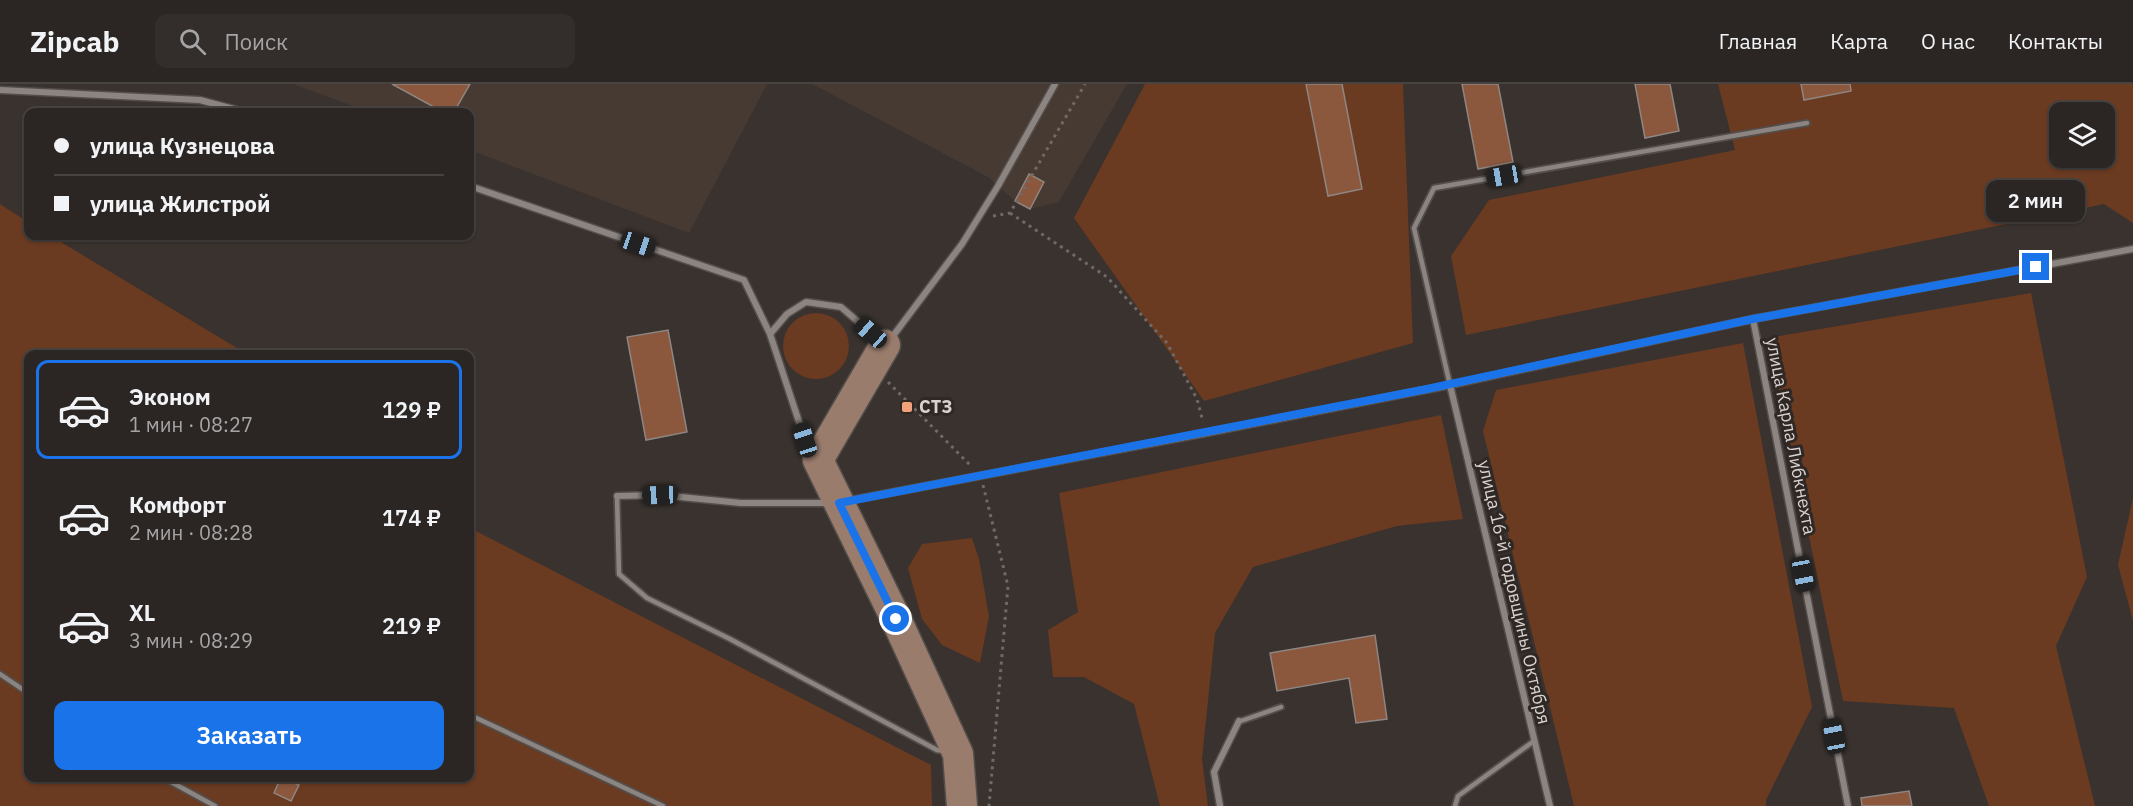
<!DOCTYPE html>
<html lang="ru">
<head>
<meta charset="utf-8">
<style>
  body { margin:0; font-family:"IBM Plex Sans",sans-serif; background:#332e2b; color:#f1f3f6; height:100vh; display:flex; flex-direction:column; font-size:22px; white-space:nowrap }
  * { box-sizing:border-box; margin:0 }
  p { font-size:20px; color:#a6a5a6 }
  .icon { flex:none; width:33px; height:33px; fill:none; stroke:currentColor; stroke-width:2; stroke-linecap:round; stroke-linejoin:round }
  .map { position:relative; flex:1; overflow:hidden }
  .sheet { position:absolute; left:24px; top:266px; width:450px; height:432px; display:flex; flex-direction:column; background:#2b2623; border-radius:12px; box-shadow:0 2px 4px #0004,0 0 0 2px #474341 }
  .sheet>* { flex:none }
  .hud { position:absolute; left:24px; top:24px; width:450px; height:132px; border-radius:12px; box-shadow:0 2px 4px #0004,0 0 0 2px #474341; display:grid; align-content:center; height:132px; padding:0 30px; background:#2b2623 }
  .fabs { position:absolute; left:2049px; top:18px; display:grid; gap:12px }
  .fabs a { display:grid; place-items:center; width:66px; height:66px; border-radius:12px; background:#2b2623; box-shadow:0 2px 4px #0004,0 0 0 2px #474341; font-size:30px }
  .end { position:absolute; width:27px; height:27px; margin:-14px; border:8px solid #1a73e8; background:#fff; box-shadow:0 0 0 3px #fff }
  .from { border-radius:50% }
  .bubble { position:absolute; height:42px; border-radius:12px; background:#2b2623; box-shadow:0 2px 4px #0004,0 0 0 2px #474341; font-size:20px; font-weight:600; line-height:42px; text-align:center }
  .car { position:absolute; width:18px; height:36px; margin:-18px -9px; border-radius:8px; box-shadow:0 0 4px 2px #0007; background:linear-gradient(#222 24%,#8ab4d8 0 40%,#222 0 76%,#8ab4d8 0 86%,#222 0) }
  .hud b { display:flex; align-items:center; gap:21px; height:57px; font-size:22px }
  .hud b+b { border-top:2px solid #474341 }
  .hud i { width:15px; height:15px; background:#f1f3f6 }
  ul { padding:10px 0 0; list-style:none }
  li { display:flex; align-items:center; gap:18px; height:99px; margin:0 12px 9px; padding:0 18px; border:3px solid transparent; border-radius:12px }
  li div { flex:1 }
  li b { display:block; font-size:22px }
  li em { font-style:normal; font-weight:600 }
  li.active { border-color:#1a73e8 }
  li>.icon { width:54px; height:54px; stroke-width:1.5 }
  .action { display:flex; gap:12px; margin-top:auto; padding:12px 30px }
  .action a { flex:1; height:69px; border-radius:12px; background:#1a73e8; color:#fff; font-size:24px; font-weight:600; line-height:69px; text-align:center }
  header { display:flex; align-items:center; gap:36px; box-sizing:border-box; height:84px; padding:0 30px; background:#2b2623; border-bottom:2px solid #474341 }
  header strong { font-size:28px }
  nav { display:flex; gap:33px; margin-inline-start:auto; font-size:21px }
  .search { width:420px; height:54px; background:#332e2b; display:flex; align-items:center; gap:15px; box-sizing:border-box; padding:0 21px; border-radius:12px; color:#a6a5a6; font-size:22px }
  .map>svg:first-child { display:block }
  .built { fill:#473a33 }
  .green { fill:#6a3a21; fill-rule:evenodd }
  .building { fill:#8b573d; stroke:#8e8682; stroke-width:1.5 }
  .lines { fill:none; stroke-linecap:round; stroke-linejoin:round }
  .lane-casing { stroke:#534e4b; stroke-width:8 }
  .street-casing { stroke:#534e4b; stroke-width:9 }
  .secondary-casing { stroke:#534e4b; stroke-width:33 }
  .path { stroke:#706967; stroke-width:3; stroke-dasharray:3 4.5; stroke-linecap:butt }
  .lane { stroke:#8c8480; stroke-width:4.5 }
  .street { stroke:#8c8480; stroke-width:6 }
  .secondary { stroke:#9a7c6d; stroke-width:30 }
  .route { stroke:#1a73e8; stroke-width:8 }
  .poi-dot { fill:#f1a27b; stroke:#2f2825; stroke-width:2 }
  .labels { text-anchor:middle; stroke-width:6; stroke-linejoin:round; paint-order:stroke }
  .poi-label { font-size:18px; font-weight:bold; fill:#d7d2d0; stroke:#2f2825; text-anchor:start }
  .street-label { font-size:18px; fill:#d7d2d0; stroke:#2f2825 }
</style>
</head>
<body>
<header>
<strong>Zipcab</strong>
<div class="search"><svg class="icon" aria-label="search" viewBox="0 0 24 24"><circle cx="10" cy="10" r="6"/><path d="M15 15l6 6"/></svg>Поиск</div>
<nav><a>Главная</a><a>Карта</a><a>О нас</a><a>Контакты</a></nav>
</header>
<div class="map">
<svg width="2133" height="722" viewBox="0 0 2133 722">
  <rect width="100%" height="100%" fill="#39322f"/>
  <path class="built" d="M293,0H767L689,149L470,66V28H369Z
    M812,0H1127L1059,118L1030,125L1015,117L988,93Z"/>
  <path class="green" d="M1145,0H1403L1413,259L1204,317L1074,134Z
    M1718,0H2133V139L2104,120L1466,251L1451,172L1489,116L1735,66ZM2060,28H2104V74H2060Z
    M0,120L28,138V152H51L247,270H28V693H470V444L931,681L932,722H0Z
    M2031,209L2087,493L2056,562L2095,722H1989L1954,624L1843,617L1768,254Z
    M783 262a33 33 0 1 1 66 0a33 33 0 1 1-66 0Z
    M1743,259L1812,623L1766,716V722H1574L1483,347L1496,306Z
    M1441,331L1463,435L1397,442L1253,483L1215,549L1202,675L1208,722H1160L1134,620L1084,593H1053L1048,546L1078,528L1059,409Z
    M2133,414V537L2118,481Z
    M972,454L979,475L989,532L980,579L942,561L922,535L908,484L922,460Z"/>
  <path class="building" d="M392,0H470L454,28H443Z
    M1306,0H1342L1362,105L1328,112Z
    M1462,0H1498L1513,78L1478,85Z
    M1635,0H1670L1679,47L1645,54Z
    M1801,0H1850L1851,7L1804,16Z
    M1029,90L1044,98L1030,125L1015,117Z
    M668,246L687,348L646,356L627,253Z
    M1375,551L1387,635L1356,639L1349,594L1277,607L1270,569Z
    M281,693L299,701L291,717L274,709Z
    M1909,707L1912,722H1862L1861,714Z"/>
  <g class="lines">
    <g class="lane-casing">
      <path id="lane" d="M1450,301L1414,144L1434,104L1807,39
        M617,412L619,490L647,514L730,555L937,666L944,667
        M0,590L28,609
        M470,631L663,722
        M1238,638L1281,623
        M162,693L215,722
        M1455,722L1458,712L1534,657"/>
    </g>
    <g class="street-casing">
      <path id="street" d="M0,6L200,16L245,28
        M470,102L744,196L770,250L805,356L813,368
        M1753,235L1848,722
        M770,250L787,230L806,218L841,223L878,255
        M890,256L962,160L998,102L1055,0
        M1450,301L1550,722
        M617,412L660,411L741,419H828
        M847,417L1206,349L1450,301L1753,235L2133,165
        M1220,722L1214,688L1239,637"/>
    </g>
    <g class="secondary-casing">
      <path id="secondary" d="M885,261L818,376L896,535L958,670L962,722"/>
    </g>
    <path class="path" d="M1010,129L1107,193L1167,259L1197,315L1203,338
      M993,132L1010,129L1085,0
      M888,298L970,381
      M983,401L1008,502L989,722"/>
    <use href="#lane" class="lane"/>
    <use href="#street" class="street"/>
    <use href="#secondary" class="secondary"/>
  </g>
  <g class="lines">
    <path class="route" d="M896,535L839,419L1427,305L1753,235L2036,183"/>
  </g>
  <rect class="poi-dot" x="901" y="317" width="12" height="12" rx="3"/>
  <g class="labels">
    <g class="poi-label">
      <text x="919" y="329">СТЗ</text>
    </g>
    <g class="street-label">
      <text transform="translate(1791 352) rotate(79)" y="6">улица Карла Либкнехта</text>
      <text transform="translate(1514 508) rotate(77)" y="6">улица 16-й годовщины Октября</text>
    </g>
  </g>
</svg>
<div class="fabs">
<a><svg class="icon" aria-label="layers" viewBox="0 0 24 24"><path d="M12 4l9 5-9 5-9-5zM3 14l9 5 9-5"/></svg></a>
</div>
<i class="end from" style="left:896px;top:535px"></i>
<i class="end" style="left:2036px;top:183px"></i>
<div class="bubble" style="left:1986px;top:96px;width:99px">2 мин</div>
<i class="car" style="left:1504px;top:92px;rotate:260deg"></i>
<i class="car" style="left:638px;top:160px;rotate:109deg"></i>
<i class="car" style="left:871px;top:249px;rotate:311deg"></i>
<i class="car" style="left:805px;top:356px;rotate:342deg"></i>
<i class="car" style="left:660px;top:411px;rotate:268deg"></i>
<i class="car" style="left:1803px;top:490px;rotate:169deg"></i>
<i class="car" style="left:1834px;top:652px;rotate:349deg"></i>
<div class="hud">
<b><i class="from"></i>улица Кузнецова</b>
<b><i></i>улица Жилстрой</b>
</div>
<section class="sheet">
<ul>
<li class="active"><svg class="icon" aria-label="car" viewBox="0 0 24 24"><path d="M5 17H2v-5l4-1 3-4h7l3 4 3 1v5h-3M9 17h6M6 11h13"/><circle cx="7" cy="17" r="2"/><circle cx="17" cy="17" r="2"/></svg><div><b>Эконом</b><p>1 мин · 08:27</p></div><em>129 ₽</em></li>
<li><svg class="icon" aria-label="car" viewBox="0 0 24 24"><path d="M5 17H2v-5l4-1 3-4h7l3 4 3 1v5h-3M9 17h6M6 11h13"/><circle cx="7" cy="17" r="2"/><circle cx="17" cy="17" r="2"/></svg><div><b>Комфорт</b><p>2 мин · 08:28</p></div><em>174 ₽</em></li>
<li><svg class="icon" aria-label="car" viewBox="0 0 24 24"><path d="M5 17H2v-5l4-1 3-4h7l3 4 3 1v5h-3M9 17h6M6 11h13"/><circle cx="7" cy="17" r="2"/><circle cx="17" cy="17" r="2"/></svg><div><b>XL</b><p>3 мин · 08:29</p></div><em>219 ₽</em></li>
</ul>
<div class="action"><a>Заказать</a></div>
</section>
</div>
</body>
</html>
